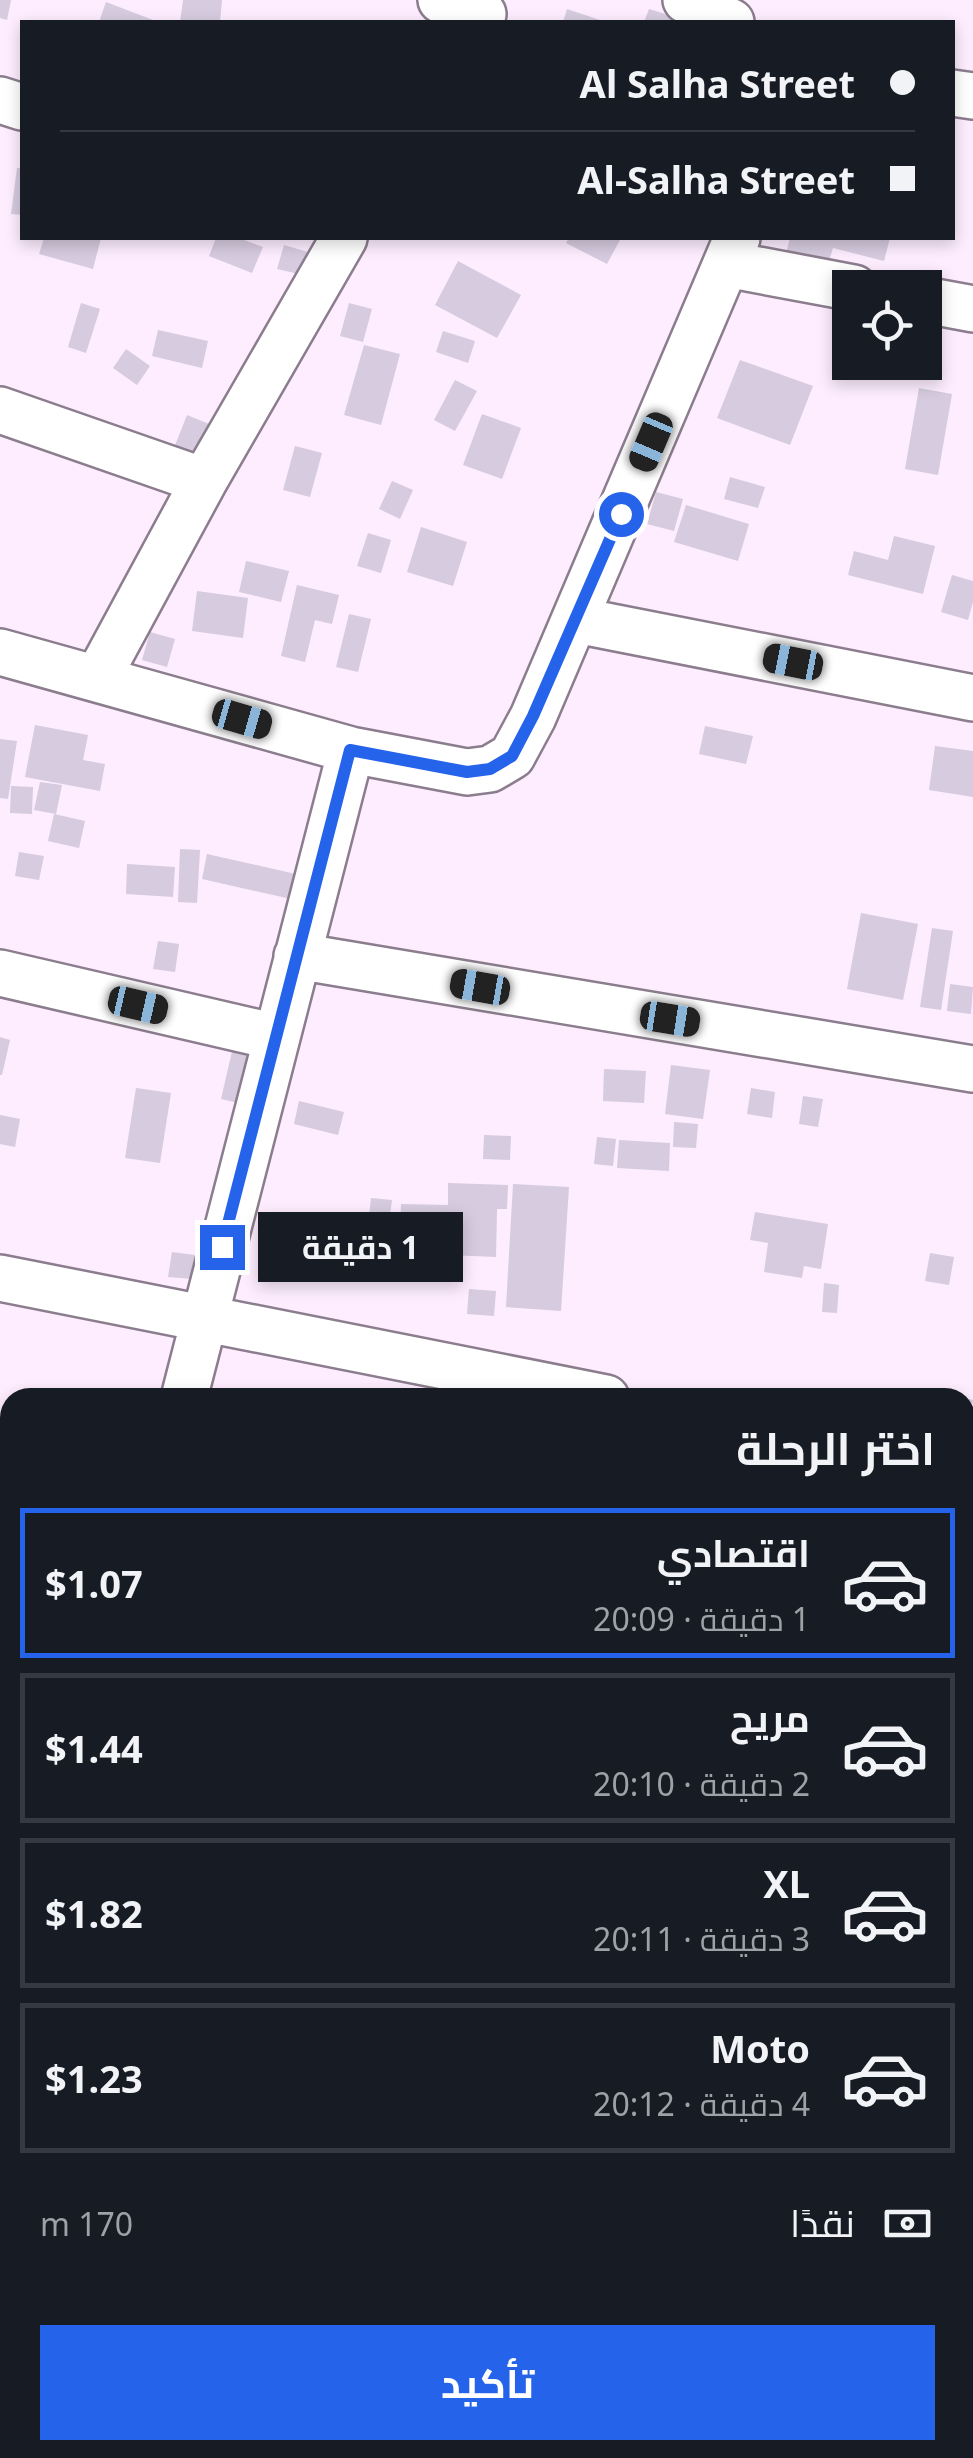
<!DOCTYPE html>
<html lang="ar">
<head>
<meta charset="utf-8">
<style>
  body { margin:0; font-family:"Noto Sans",Cairo,sans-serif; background:#242831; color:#f1f3f6; direction:rtl; height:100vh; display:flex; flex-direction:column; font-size:38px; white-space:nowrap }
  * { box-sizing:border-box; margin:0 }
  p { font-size:32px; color:#9ea1a6 }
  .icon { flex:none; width:55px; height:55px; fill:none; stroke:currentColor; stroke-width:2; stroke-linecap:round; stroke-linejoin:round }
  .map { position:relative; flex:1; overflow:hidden; direction:ltr }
  .side { position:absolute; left:0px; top:1388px; width:975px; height:1072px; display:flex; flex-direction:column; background:#171b24; border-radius:30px 30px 0 0; box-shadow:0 5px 15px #0003; direction:rtl }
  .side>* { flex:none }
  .top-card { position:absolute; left:20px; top:20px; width:935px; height:220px; border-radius:0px; box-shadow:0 5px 15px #0003; direction:rtl; display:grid; align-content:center; height:220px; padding:0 40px; background:#171b24 }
  .tools { position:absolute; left:832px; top:270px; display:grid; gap:20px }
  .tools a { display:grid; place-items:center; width:110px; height:110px; border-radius:0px; background:#171b24; box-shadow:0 5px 15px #0003; font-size:50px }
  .end { position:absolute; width:45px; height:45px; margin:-22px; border:12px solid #2563eb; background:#fff; box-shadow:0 0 0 5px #fff }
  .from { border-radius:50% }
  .bubble { position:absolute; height:70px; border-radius:0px; background:#171b24; box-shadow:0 5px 15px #0003; font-size:32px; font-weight:700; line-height:70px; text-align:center; direction:rtl }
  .car { position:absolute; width:30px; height:60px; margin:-30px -15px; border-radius:12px; box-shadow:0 0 8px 2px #0007; background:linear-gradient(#222 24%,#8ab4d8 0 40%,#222 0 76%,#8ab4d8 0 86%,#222 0) }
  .top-card b { display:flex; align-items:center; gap:35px; height:95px; font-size:38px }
  .top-card b+b { border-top:2px solid #363941 }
  .top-card i { width:25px; height:25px; background:#f1f3f6 }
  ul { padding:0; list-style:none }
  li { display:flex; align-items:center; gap:30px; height:150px; margin:0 20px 15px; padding:0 20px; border:5px solid #363941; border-radius:0px }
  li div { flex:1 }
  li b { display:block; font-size:38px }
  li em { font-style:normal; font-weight:700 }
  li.current { border-color:#2563eb }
  li>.icon { width:90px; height:90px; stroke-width:1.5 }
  h2 { padding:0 40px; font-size:45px; line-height:120px }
  .pay { display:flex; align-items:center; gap:25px; height:110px; padding:0 40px; font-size:38px }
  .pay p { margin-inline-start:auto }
  .button { display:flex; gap:20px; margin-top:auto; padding:20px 40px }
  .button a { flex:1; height:115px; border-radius:0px; background:#2563eb; color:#fff; font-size:40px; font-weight:700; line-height:115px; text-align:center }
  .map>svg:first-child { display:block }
  .building { fill:#d6cbdf }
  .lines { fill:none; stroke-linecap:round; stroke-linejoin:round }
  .minor-casing { stroke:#8b7d8d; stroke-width:50 }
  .minor { stroke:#fff; stroke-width:45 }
  .route { stroke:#2563eb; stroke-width:12 }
</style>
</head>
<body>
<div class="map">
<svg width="973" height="2458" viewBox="0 0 973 2458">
  <rect width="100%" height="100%" fill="#fdedff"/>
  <path class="building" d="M0,0H11L7,20L0,18Z
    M183,0H222L220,22H180Z
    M106,2L153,20L152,22H99Z
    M567,9L606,22H563Z
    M649,9L672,16L670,22H644Z
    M17,168H22V215L11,214Z
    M44,238H101L93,269L39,254Z
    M216,238H239L263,247L252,273L209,256Z
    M569,238H621L607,264L566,243Z
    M790,238H890L884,261L833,248L827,268L785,257Z
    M284,245L308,252L303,275L277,269Z
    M458,261L521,295L497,338L435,305Z
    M81,303L100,309L86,353L68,347Z
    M349,303L372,309L363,342L340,336Z
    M158,330L208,341L202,368L152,356Z
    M443,331L475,341L468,363L436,352Z
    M364,345L400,354L381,425L344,415Z
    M126,349L150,366L137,385L113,368Z
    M740,360L813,386L790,445L717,418Z
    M455,380L477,391L455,431L434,420Z
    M919,388L952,394L938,475L905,469Z
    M482,414L521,428L502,479L463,465Z
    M187,415L224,430L210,468L172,453Z
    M295,446L322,453L310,497L283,490Z
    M730,477L765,487L758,508L724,499Z
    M392,481L413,490L400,519L379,509Z
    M656,492L683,499L674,531L647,524Z
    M686,505L749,524L738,561L674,542Z
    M421,527L467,542L453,586L407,572Z
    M368,533L391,540L381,573L357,566Z
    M894,536L935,546L923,594L848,575L854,551L888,560Z
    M246,561L289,571L281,602L239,592Z
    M952,575L973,581V602L968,620L941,612Z
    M297,585L339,595L332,624L315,620L305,662L281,656Z
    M197,591L248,598L243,638L192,631Z
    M349,614L371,619L358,672L336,667Z
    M150,632L175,639L167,667L142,660Z
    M35,725L88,735L83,760L105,764L100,791L25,777Z
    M705,726L753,736L746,764L699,754Z
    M0,739L17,741L8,799L0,798Z
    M935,746L973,751V797L929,790Z
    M40,782L62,785L56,814L34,810Z
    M11,786L33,787L32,814L10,813Z
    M54,814L85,821L79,848L48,841Z
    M180,849L200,850L197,903L178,902Z
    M19,852L44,856L39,880L15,876Z
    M207,854L296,874L291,899L202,879Z
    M127,864L175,867L173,897L126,894Z
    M861,913L918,924L903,1000L847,989Z
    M932,928L953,931L941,1010L920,1007Z
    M158,941L179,944L175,972L153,969Z
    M950,984L973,987L971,1014L947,1011Z
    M0,1037L10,1040L2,1075H0Z
    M233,1047L259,1053L247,1105L221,1099Z
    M671,1065L710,1070L703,1119L665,1114Z
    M604,1069L646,1071L644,1103L603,1101Z
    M136,1088L171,1093L160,1163L125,1158Z
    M751,1088L775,1092L772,1118L747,1114Z
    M803,1096L823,1099L818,1127L799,1124Z
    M299,1101L344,1112L338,1135L294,1124Z
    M0,1115L20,1119L15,1147L0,1144Z
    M674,1122L698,1124L696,1148L673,1147Z
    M484,1135L511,1136L510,1160L483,1159Z
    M597,1137L616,1139L613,1166L594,1164Z
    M619,1140L670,1143L669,1171L617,1168Z
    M448,1183L508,1185L507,1209H497L496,1257L399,1253L401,1204L448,1205Z
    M513,1184L569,1187L561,1311L506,1307Z
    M371,1198L392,1200L385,1255L365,1252Z
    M755,1212L828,1224L821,1269L804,1266L802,1278L764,1272L768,1243L750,1240Z
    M172,1252L195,1255L192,1279L168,1277Z
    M930,1253L954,1257L949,1285L925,1281Z
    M824,1283L839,1285L837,1313L822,1312Z
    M469,1289L496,1291L494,1316L467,1314Z
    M965,1398L973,1400L967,1433H965Z
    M0,1461L10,1463V1490L0,1488Z
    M0,2305L10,2306L8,2387L0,2386Z
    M965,2444L973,2446V2458H952L954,2450H965Z
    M428,2450H477L476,2458L427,2456Z
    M595,2450H606L636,2458H593Z
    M845,2450H873L871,2458H843Z
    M882,2450H925L923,2458H880Z"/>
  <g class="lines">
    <g class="minor-casing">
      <path id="minor" d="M441,0L483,14
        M686,0L731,22
        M952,93L973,96
        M0,100L22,107
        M726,264L854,288
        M925,300L973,309
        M0,410L204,481
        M576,620L973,698
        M0,652L351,750L467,772L490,769L512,756L533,717L737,238
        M97,679L204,481L344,238
        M297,956L973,1069
        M0,973L276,1037
        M0,1278L606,1398
        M184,1398L351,750
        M965,1470L973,1472
        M965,1590L973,1548
        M0,1594L10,1596
        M0,1874L10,1875
        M0,2149L10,2107
        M965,2308L973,2309
        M0,2451L30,2458
        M763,2458L766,2450"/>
    </g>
    <use href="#minor" class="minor"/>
  </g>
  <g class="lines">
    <path class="route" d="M222,1247L350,750L467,772L490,769L512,756L533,716L621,514"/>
  </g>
</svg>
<div class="tools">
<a><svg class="icon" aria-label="locate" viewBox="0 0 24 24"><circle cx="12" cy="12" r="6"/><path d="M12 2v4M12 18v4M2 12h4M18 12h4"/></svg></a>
</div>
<i class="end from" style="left:621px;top:514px"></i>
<i class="end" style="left:222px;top:1247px"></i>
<div class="bubble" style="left:258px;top:1212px;width:205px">1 دقيقة</div>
<i class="car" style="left:651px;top:442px;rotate:203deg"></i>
<i class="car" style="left:793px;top:662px;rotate:281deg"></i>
<i class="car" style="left:242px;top:719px;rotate:106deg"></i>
<i class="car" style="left:480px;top:987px;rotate:280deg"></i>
<i class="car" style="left:138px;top:1005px;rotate:103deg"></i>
<i class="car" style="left:670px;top:1019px;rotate:99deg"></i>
<div class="top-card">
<b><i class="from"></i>Al Salha Street</b>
<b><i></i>Al-Salha Street</b>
</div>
<section class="side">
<h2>اختر الرحلة</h2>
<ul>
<li class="current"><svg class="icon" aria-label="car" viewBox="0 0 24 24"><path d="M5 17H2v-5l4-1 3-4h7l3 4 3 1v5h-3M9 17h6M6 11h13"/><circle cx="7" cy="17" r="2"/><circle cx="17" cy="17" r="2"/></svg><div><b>اقتصادي</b><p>1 دقيقة · 20:09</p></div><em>$1.07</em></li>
<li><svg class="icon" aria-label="car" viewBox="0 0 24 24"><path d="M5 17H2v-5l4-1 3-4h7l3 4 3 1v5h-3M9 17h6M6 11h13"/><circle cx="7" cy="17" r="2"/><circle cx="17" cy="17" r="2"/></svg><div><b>مريح</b><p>2 دقيقة · 20:10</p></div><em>$1.44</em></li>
<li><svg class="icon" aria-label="car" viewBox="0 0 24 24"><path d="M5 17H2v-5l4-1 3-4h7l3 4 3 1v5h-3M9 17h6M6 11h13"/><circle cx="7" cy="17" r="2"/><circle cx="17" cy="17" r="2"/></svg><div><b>XL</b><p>3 دقيقة · 20:11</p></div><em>$1.82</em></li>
<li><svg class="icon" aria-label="car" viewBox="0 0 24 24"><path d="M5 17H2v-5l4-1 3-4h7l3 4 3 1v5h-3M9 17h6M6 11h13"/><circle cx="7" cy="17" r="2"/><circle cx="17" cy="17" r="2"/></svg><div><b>Moto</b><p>4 دقيقة · 20:12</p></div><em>$1.23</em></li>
</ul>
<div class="pay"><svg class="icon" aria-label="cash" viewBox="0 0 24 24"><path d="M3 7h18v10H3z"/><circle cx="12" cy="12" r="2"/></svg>نقدًا<p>170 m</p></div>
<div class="button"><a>تأكيد</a></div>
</section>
</div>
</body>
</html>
